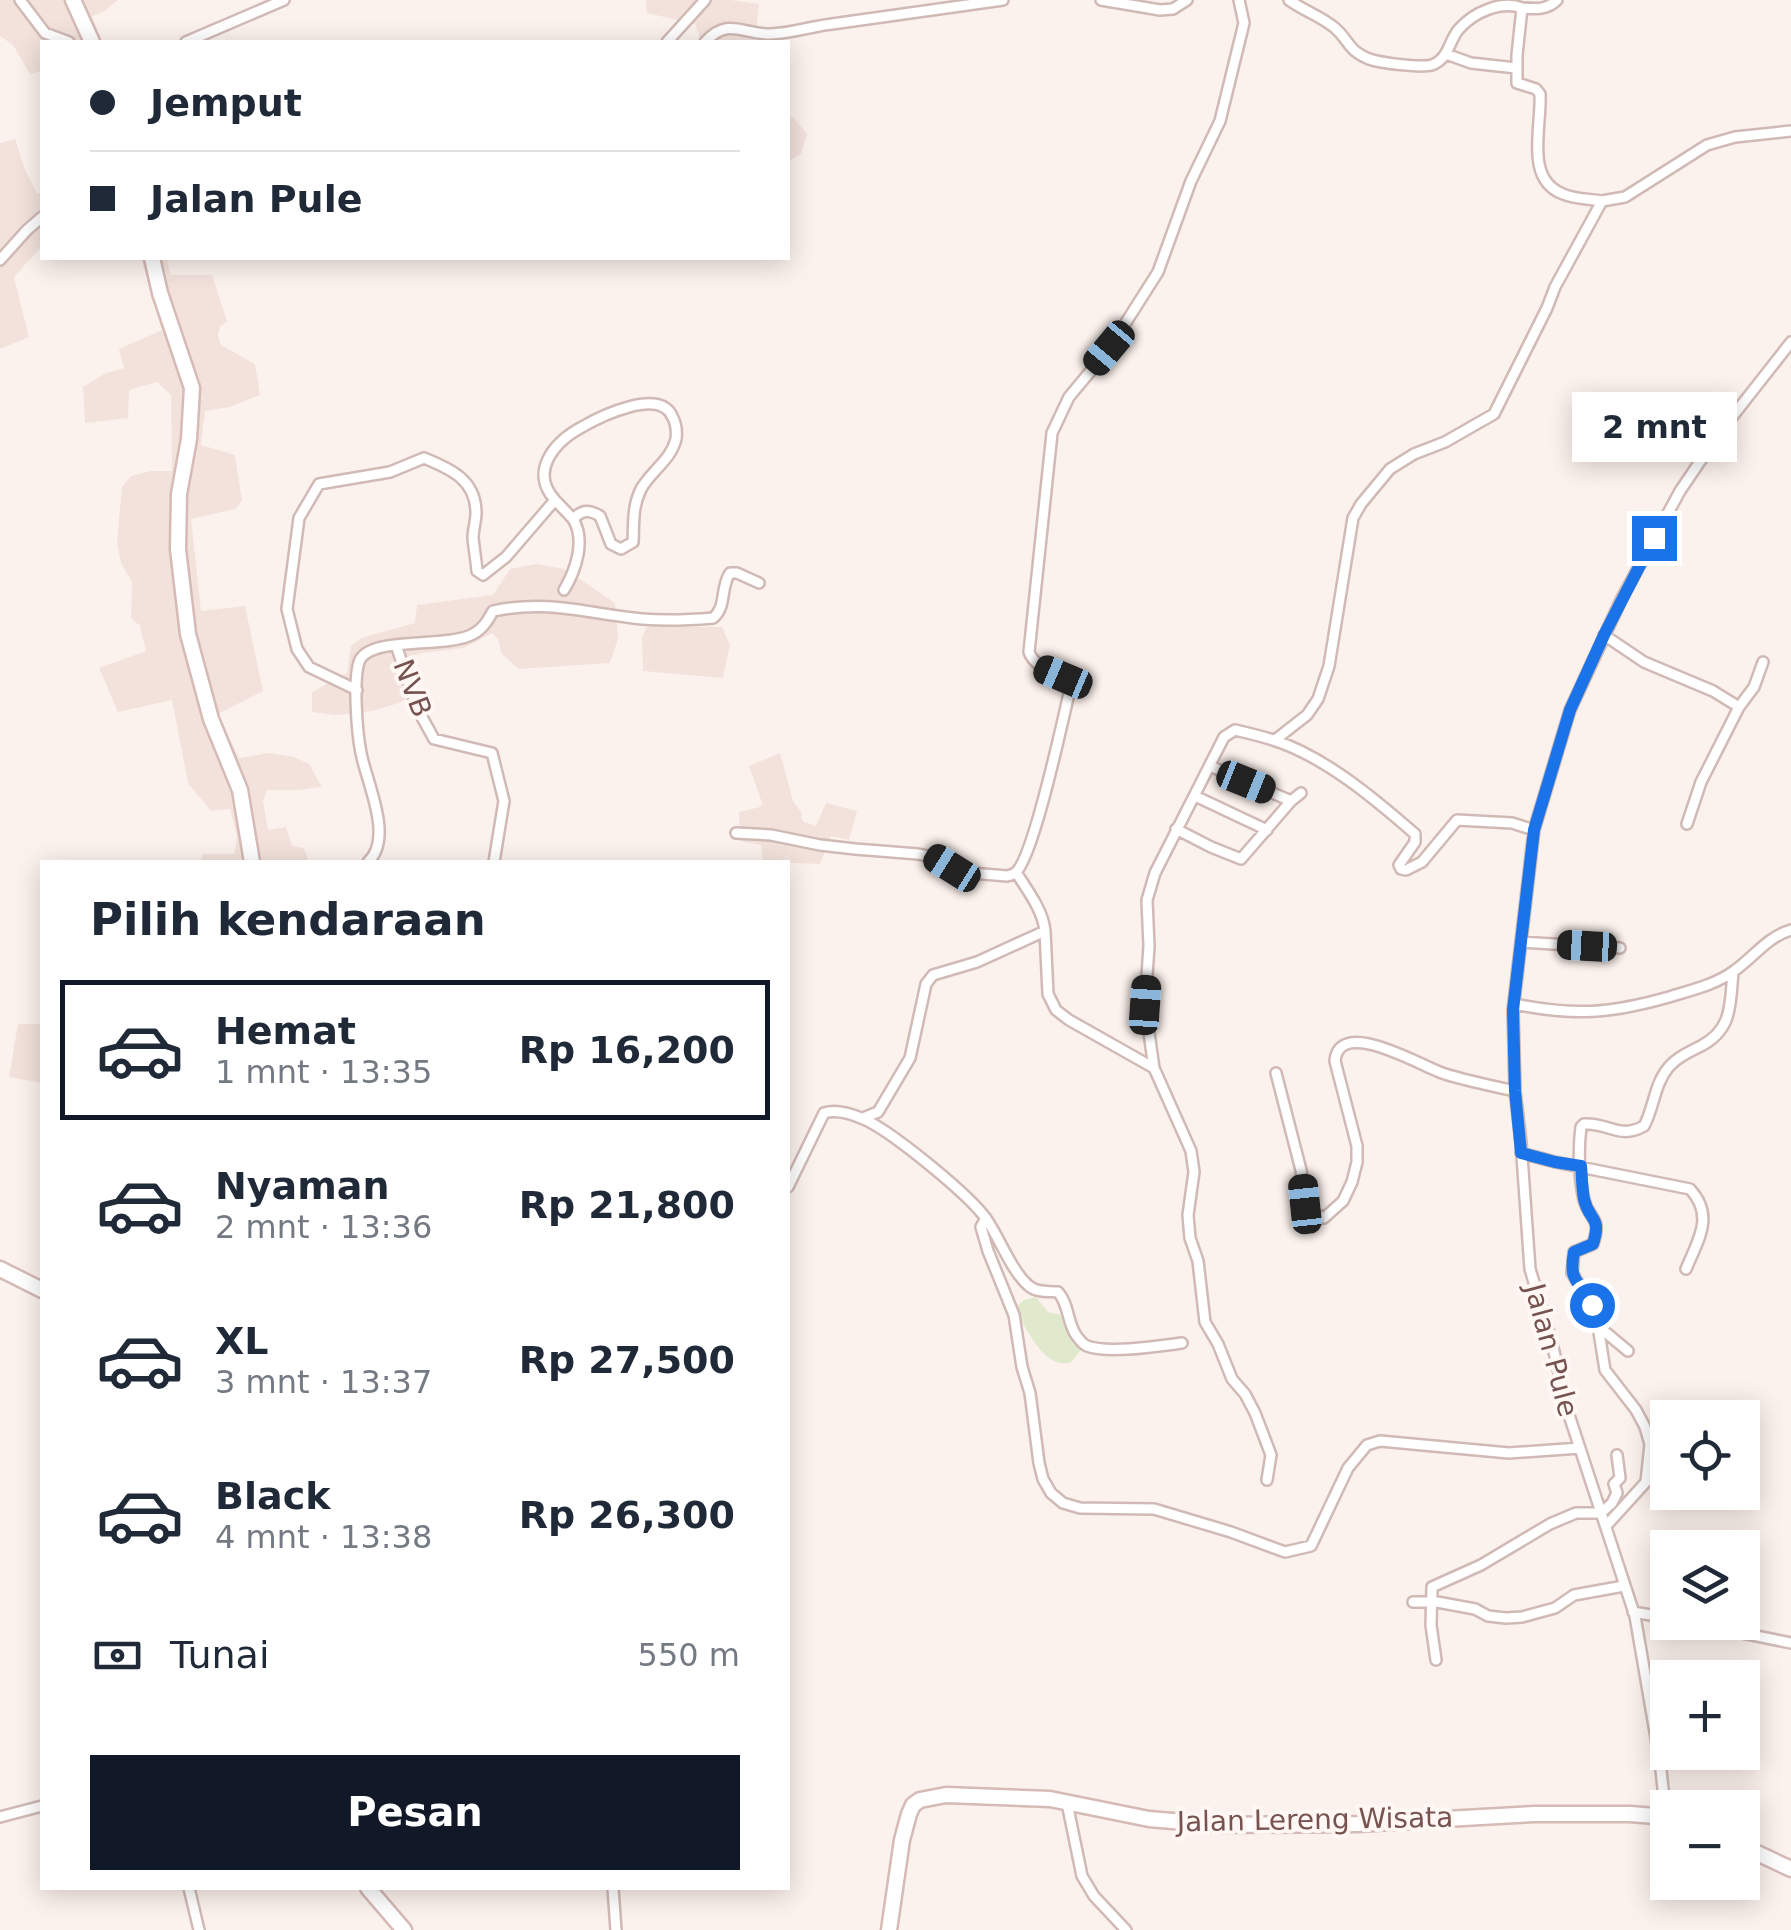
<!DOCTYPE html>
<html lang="id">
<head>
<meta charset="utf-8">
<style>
  body { margin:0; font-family:"DejaVu Sans",sans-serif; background:#f6f6f7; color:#1f2937; height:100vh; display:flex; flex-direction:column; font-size:38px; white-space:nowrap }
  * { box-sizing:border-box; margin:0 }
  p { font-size:32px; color:#747a83 }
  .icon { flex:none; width:55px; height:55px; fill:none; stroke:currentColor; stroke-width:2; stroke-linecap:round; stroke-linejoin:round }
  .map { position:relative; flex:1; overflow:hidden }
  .details { position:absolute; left:40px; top:860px; width:750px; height:1030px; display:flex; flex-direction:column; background:#fff; border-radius:0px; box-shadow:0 5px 25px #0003 }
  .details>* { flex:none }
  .guide { position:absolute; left:40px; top:40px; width:750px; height:220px; border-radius:0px; box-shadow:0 5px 25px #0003; display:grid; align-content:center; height:220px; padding:0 50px; background:#fff }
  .tools { position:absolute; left:1650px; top:1400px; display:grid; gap:20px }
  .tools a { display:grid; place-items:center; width:110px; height:110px; border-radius:0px; background:#fff; box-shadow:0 5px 25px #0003; font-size:50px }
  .end { position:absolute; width:45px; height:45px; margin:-22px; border:12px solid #1a73e8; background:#fff; box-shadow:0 0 0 5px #fff }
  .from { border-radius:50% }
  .bubble { position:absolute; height:70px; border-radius:0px; background:#fff; box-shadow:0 5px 25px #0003; font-size:32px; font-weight:700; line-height:70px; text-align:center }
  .car { position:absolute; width:30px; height:60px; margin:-30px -15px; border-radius:12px; box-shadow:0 0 8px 2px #0007; background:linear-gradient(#222 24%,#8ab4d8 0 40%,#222 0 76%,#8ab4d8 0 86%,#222 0) }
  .guide b { display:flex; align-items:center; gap:35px; height:95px; font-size:38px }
  .guide b+b { border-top:2px solid #e0e1e3 }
  .guide i { width:25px; height:25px; background:#1f2937 }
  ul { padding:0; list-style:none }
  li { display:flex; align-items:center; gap:30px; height:140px; margin:0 20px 15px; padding:0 30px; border:5px solid transparent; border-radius:0px }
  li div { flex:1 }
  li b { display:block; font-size:38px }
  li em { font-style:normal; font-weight:700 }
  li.selected { border-color:#111827 }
  li>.icon { width:90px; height:90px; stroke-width:1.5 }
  h2 { padding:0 50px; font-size:45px; line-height:120px }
  .pay { display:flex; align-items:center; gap:25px; height:110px; padding:0 50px; font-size:38px }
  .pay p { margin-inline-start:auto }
  .button { display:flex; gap:20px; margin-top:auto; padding:20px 50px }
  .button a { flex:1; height:115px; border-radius:0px; background:#111827; color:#fff; font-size:40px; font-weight:700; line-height:115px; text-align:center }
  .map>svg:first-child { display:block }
  .residential { fill:#f3e2dc }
  .green { fill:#e0e9cc }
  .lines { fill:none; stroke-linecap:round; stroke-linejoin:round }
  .street-casing { stroke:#d1bab5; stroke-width:14 }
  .secondary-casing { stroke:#d5bab6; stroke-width:19 }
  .street { stroke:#fff; stroke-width:9 }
  .secondary { stroke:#fff; stroke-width:14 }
  .route { stroke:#1a73e8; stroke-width:12 }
  .labels { text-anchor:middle; stroke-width:8; stroke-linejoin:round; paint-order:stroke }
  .street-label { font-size:28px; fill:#775350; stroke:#fef7f4 }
</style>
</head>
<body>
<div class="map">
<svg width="1791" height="1930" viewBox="0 0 1791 1930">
  <rect width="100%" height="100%" fill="#fcf2ed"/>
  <path class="residential" d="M0,0H118L103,12L92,16L102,42H42V71L30,74L13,45L0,36Z
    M646,0H731L759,4L755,40L732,42L700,38L695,24L647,13Z
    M788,116L793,117L807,134L801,154L790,160L788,159Z
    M15,139L24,167L37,194L42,192V246L14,277L29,337L0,349V143Z
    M141,258H167L170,275H212L227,321L220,327L218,336L221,345L255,364L260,395L230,407L205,411L201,445L235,455L242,501L235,509L191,519L201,611L245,606L263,691L218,714L239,758L269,753L294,757L309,764L322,787L297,790H267L263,801L268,830L286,827L292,846L304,848L309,862H201L203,854H234L237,837L230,809L211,811L188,783L172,700L118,712L99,668L146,651L140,626L131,618L132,582L121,563L117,542L122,487L131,476L151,471H172L171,395L157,382L129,390L128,418L85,423L83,387L104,374L124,368L119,349L162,330Z
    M537,564L565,569L615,603L618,639L610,663L519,669L502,654L498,639L492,633L464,648L422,653L408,657L418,691L399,703L372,711L336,715L312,712V692L347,673L351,646L361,638L415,623L417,605L493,595L510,569Z
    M647,627H722L730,645L723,678L643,671L642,637Z
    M780,753L793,801L802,813L801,818L804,822L816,826L826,803L857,811L849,840L831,836L820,864L763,862L761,845L740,841L739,812L760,807L762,803L749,766Z
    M18,1024H42V1083L9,1077Z"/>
  <path class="green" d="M1036,1297L1048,1312L1061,1315L1073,1323L1081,1350L1070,1363C1063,1363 1060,1364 1054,1361C1039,1355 1021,1322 1016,1307L1024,1300Z"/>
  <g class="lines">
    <g class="street-casing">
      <path id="street" d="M20,0L45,33L69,42
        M1101,0L1160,10L1173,9L1187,0
        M1289,0C1304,11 1321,16 1335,28C1350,41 1347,50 1369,59C1381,63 1420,68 1432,65C1449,59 1449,40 1459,29C1474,12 1502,0 1522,8
        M1557,0C1547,10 1536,9 1522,8L1517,55V83L1536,89L1540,94C1542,127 1524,179 1563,194C1574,199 1589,199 1602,201
        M186,42L284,0
        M667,42L705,0
        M705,42C728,17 742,34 770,34C790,34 812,26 832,24C889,16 946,8 1003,0
        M1446,54L1471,63L1516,68
        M0,260L27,230L42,217
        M564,590C576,570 586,540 573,519
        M1604,635L1644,662L1713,691L1739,707L1701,782L1687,824
        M396,645L418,710L434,739L492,753L504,801L494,862
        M357,690L309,667L297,649L287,609L299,518L319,484L390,472L424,458C451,469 476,480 476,513C476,521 473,530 473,538C474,548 476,560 477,571L483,575L506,557L555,500C529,472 554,442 582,427C601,416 659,388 672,416C676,423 677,431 676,439C671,460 651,471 641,489C632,507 634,524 633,542L621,549L611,544L600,516C589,509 582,510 573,519L555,500
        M1739,707L1754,687L1763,662
        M1275,740L1307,715L1318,699L1329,666L1353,518L1361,504L1390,469L1414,454L1445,442L1494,414L1547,308L1555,287L1602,201L1625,197L1707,145L1735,137L1791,131
        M1210,766L1291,801
        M1195,796L1267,830
        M1176,829L1211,847L1241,859L1291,801L1301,793
        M736,833L771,835L820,845L855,849L918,854L933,857L960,872L1007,876C1010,875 1012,875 1015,873C1033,860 1063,719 1070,689C1063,669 1037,673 1029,652L1052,433L1069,397L1109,349L1158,272L1191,181L1220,121L1244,23L1239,0
        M368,862C394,838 367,784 361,753C357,733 353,681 359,662C368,635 446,649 473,634C483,629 488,620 493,611C550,599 588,614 642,619C665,621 690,620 713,618C727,607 720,587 730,573H737L759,583
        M1045,931L1048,994L1056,1010L1069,1020L1154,1068
        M1521,942L1620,948
        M1514,1004C1575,1016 1609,1014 1669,997C1691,990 1715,985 1734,971C1754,957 1767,937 1791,930
        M1276,1073L1301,1170L1305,1205L1315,1214L1324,1218L1343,1201L1352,1182L1357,1162V1146L1335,1061C1339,1015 1426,1069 1445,1074C1468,1081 1492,1086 1515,1091
        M863,1118L878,1112L910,1058L926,984L933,975L977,962L1045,931C1043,910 1027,890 1016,872
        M1521,1153L1555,1162L1690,1189C1715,1216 1698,1240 1686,1269
        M788,1187L824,1113C836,1109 849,1113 861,1118C888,1128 971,1196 987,1220C1000,1239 1012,1272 1029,1286C1037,1293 1048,1291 1058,1292C1069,1304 1067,1322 1076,1335C1080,1340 1082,1344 1087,1346C1108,1354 1159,1346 1182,1343
        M986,1218L981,1227L988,1251L1014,1315L1022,1367L1030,1393L1039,1463L1043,1479L1051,1493L1063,1503L1080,1508L1154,1509L1231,1532L1285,1552L1311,1546L1348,1468L1367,1445L1380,1441L1509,1453L1580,1448
        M1598,1326L1628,1351
        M1742,1432L1753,1431
        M1267,1480L1271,1455L1255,1413L1245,1394L1232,1379L1218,1344L1205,1322L1198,1261L1190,1238L1188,1215L1194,1172L1191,1151L1154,1068L1145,1005L1149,946L1147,900L1155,873L1224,737L1235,730C1248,733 1261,736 1273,740C1324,756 1375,799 1415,834V842L1399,865L1401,869L1406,870L1422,862L1457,820L1512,823L1534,830
        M1646,1482L1668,1463
        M1606,1526L1646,1482L1650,1444L1645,1427L1636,1410L1605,1370L1598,1326L1592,1305L1572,1273L1574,1252L1593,1244C1602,1216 1590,1222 1584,1200C1579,1178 1578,1149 1581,1127L1584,1124C1608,1122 1619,1140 1644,1126C1654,1108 1654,1085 1668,1068C1676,1058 1689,1052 1701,1046C1733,1029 1730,1004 1733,972
        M1413,1602H1437L1475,1609L1488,1616L1506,1618L1522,1617L1555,1608L1574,1595L1624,1586
        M1633,1612L1668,1618
        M1688,1622L1791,1643
        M1436,1660L1431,1625L1432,1587L1481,1565L1550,1524L1576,1513H1601L1612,1503L1617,1493L1614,1484L1620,1478L1617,1455
        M1067,1803L1082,1876L1094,1896L1126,1930
        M1666,1816L1660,1761L1635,1616L1569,1415L1551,1339L1530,1269L1521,1142L1515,1091L1513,1010L1534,830L1570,710L1622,598L1680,491L1718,435L1791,342
        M0,1817L42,1806
        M189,1888L199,1930
        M613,1888L616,1930"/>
    </g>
    <g class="secondary-casing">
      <path id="secondary" d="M73,0L92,42
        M152,258L160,293L192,388L189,439L179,494L178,549L188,634L211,719L240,790L252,862
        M0,1269L42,1290
        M1742,1846L1791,1869
        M368,1888L404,1930
        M889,1930L902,1840L909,1814L913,1805L920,1800L946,1795L1050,1799L1149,1819L1219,1825L1357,1824L1534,1814H1630L1668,1817"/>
    </g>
    <use href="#street" class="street"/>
    <use href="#secondary" class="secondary"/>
  </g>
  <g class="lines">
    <path class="route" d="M1592,1305C1580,1280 1568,1283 1574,1252L1593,1244C1602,1215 1589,1222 1584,1199C1582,1188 1582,1177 1581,1166L1555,1162L1521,1153L1515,1091L1513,1010L1534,830L1570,710L1604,635L1654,538"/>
  </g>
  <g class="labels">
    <g class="street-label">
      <text transform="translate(413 688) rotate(69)" y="10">NVB</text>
      <text transform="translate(1552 1350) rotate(75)" y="10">Jalan Pule</text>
      <text transform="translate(1315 1819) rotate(-1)" y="10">Jalan Lereng Wisata</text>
    </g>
  </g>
</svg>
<div class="tools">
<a><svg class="icon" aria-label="locate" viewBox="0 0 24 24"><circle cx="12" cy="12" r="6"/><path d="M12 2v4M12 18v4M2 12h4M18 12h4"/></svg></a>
<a><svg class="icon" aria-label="layers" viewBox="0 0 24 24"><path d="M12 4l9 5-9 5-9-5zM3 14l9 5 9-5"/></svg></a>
<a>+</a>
<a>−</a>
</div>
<i class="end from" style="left:1592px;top:1305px"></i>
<i class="end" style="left:1654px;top:538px"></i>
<div class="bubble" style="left:1572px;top:392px;width:165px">2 mnt</div>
<i class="car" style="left:1109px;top:348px;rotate:220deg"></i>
<i class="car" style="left:1063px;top:677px;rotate:293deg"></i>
<i class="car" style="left:1246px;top:782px;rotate:112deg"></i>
<i class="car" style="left:952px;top:868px;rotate:302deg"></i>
<i class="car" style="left:1587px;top:946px;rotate:273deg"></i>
<i class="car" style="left:1145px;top:1005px;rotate:4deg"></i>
<i class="car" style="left:1305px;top:1204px;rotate:354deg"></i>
<div class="guide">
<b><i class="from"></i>Jemput</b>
<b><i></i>Jalan Pule</b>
</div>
<section class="details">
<h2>Pilih kendaraan</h2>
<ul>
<li class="selected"><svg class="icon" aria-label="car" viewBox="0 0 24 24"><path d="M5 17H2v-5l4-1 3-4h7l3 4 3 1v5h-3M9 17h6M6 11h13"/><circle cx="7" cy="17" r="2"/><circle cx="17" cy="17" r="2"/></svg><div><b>Hemat</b><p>1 mnt · 13:35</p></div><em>Rp 16,200</em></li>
<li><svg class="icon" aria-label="car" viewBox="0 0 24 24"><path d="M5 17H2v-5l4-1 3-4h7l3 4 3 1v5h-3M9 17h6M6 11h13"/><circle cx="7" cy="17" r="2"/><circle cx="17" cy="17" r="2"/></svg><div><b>Nyaman</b><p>2 mnt · 13:36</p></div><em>Rp 21,800</em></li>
<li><svg class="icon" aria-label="car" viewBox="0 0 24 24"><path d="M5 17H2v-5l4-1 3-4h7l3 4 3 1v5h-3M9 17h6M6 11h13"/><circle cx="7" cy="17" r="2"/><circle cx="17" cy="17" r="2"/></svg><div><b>XL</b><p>3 mnt · 13:37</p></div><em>Rp 27,500</em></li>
<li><svg class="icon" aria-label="car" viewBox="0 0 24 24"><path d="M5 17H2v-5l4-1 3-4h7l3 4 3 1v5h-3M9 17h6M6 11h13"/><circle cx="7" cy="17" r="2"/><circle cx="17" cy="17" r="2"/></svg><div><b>Black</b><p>4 mnt · 13:38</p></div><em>Rp 26,300</em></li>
</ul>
<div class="pay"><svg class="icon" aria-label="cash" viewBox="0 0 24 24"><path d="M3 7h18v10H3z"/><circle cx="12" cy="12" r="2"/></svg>Tunai<p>550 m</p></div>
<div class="button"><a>Pesan</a></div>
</section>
</div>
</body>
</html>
